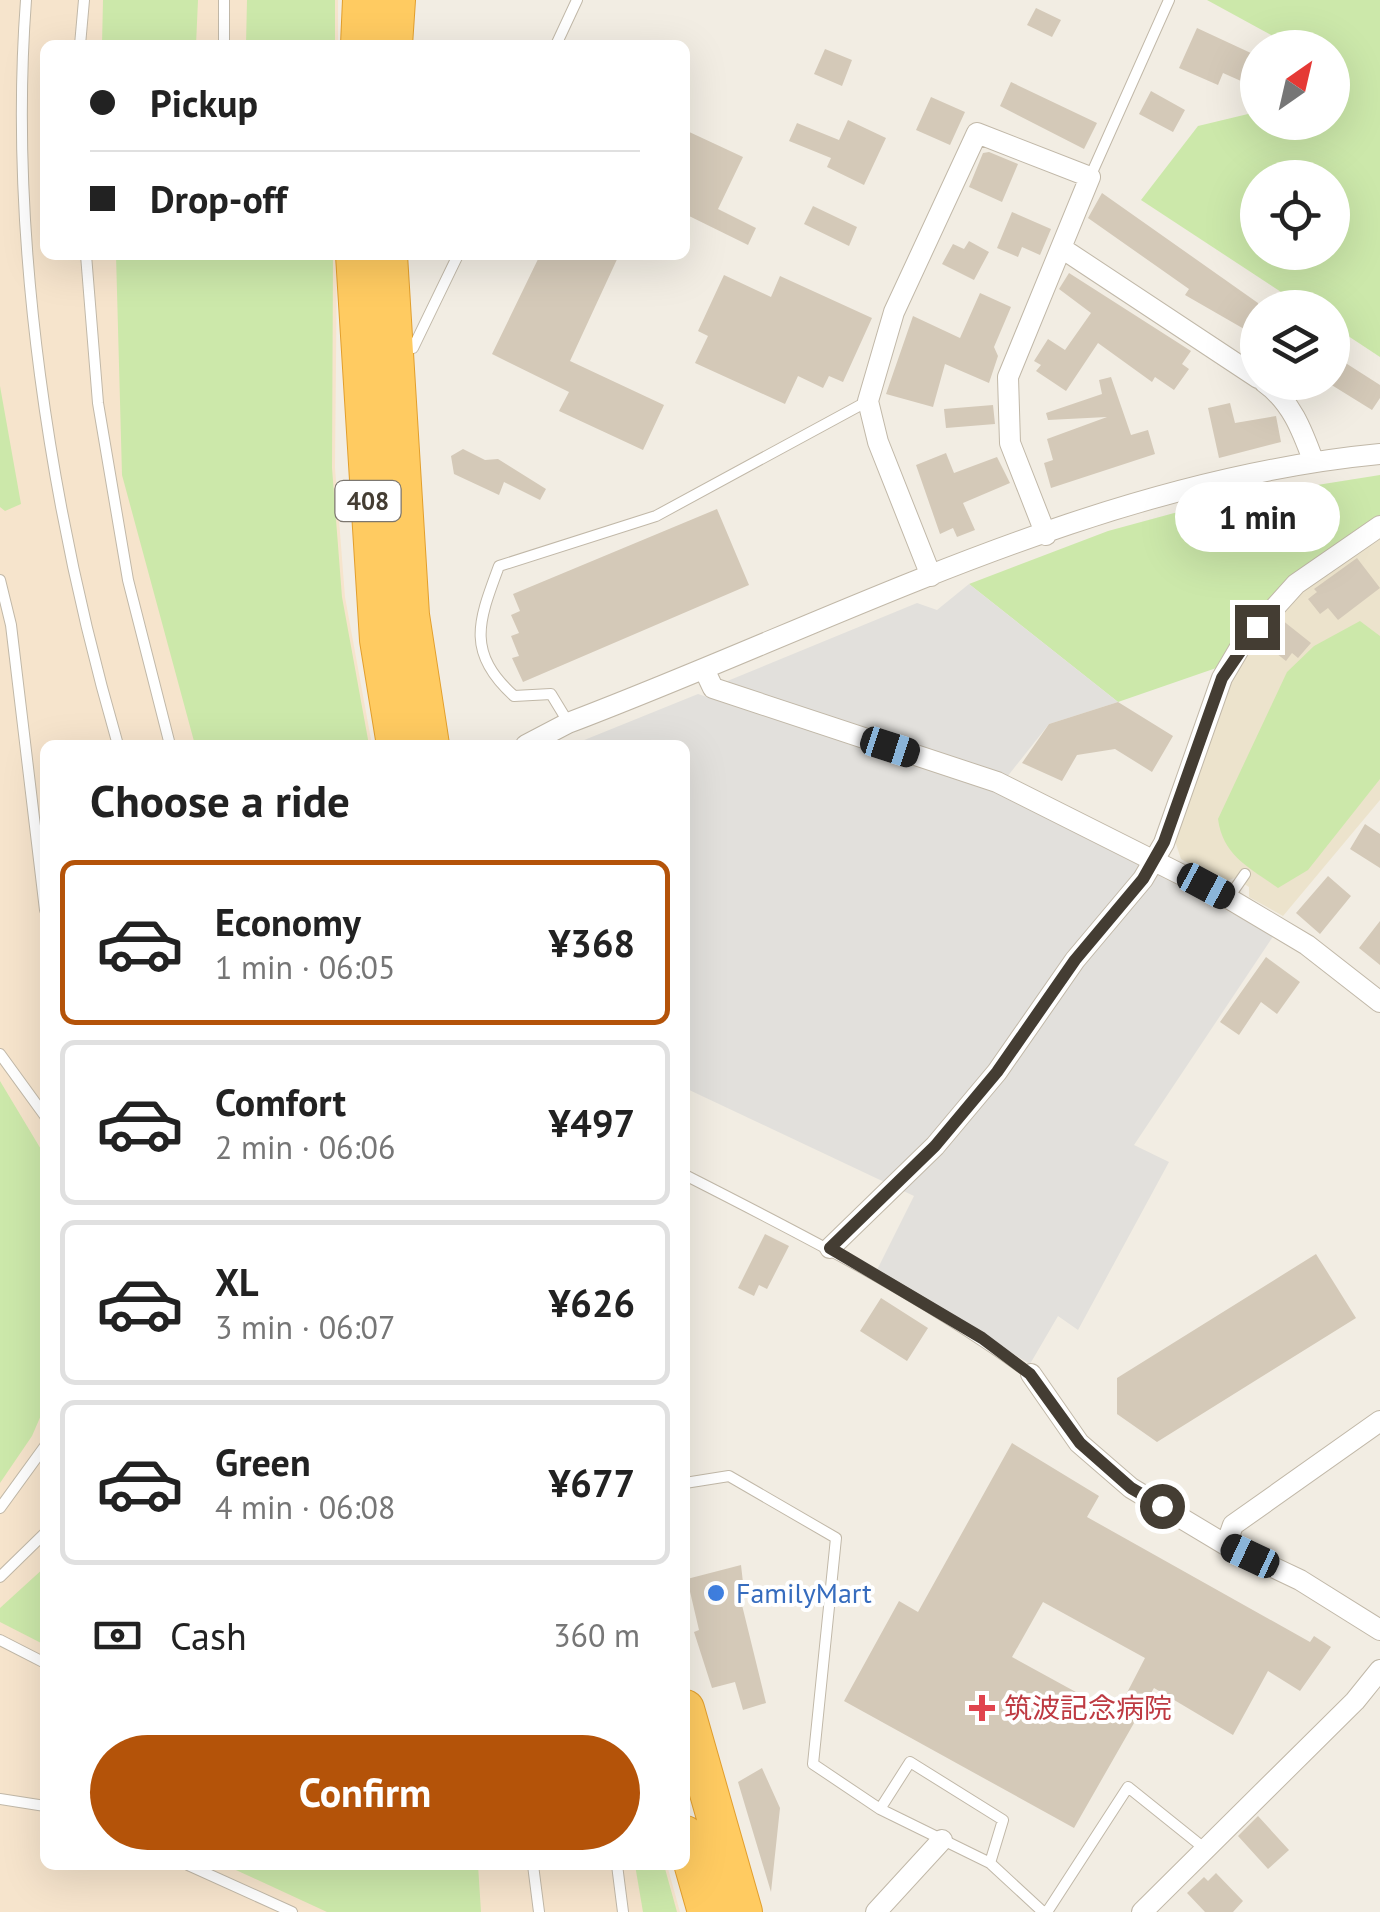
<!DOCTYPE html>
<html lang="en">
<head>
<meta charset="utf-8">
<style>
  body { margin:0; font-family:"PT Sans","Noto Sans JP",sans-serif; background:#f6f6f6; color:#222; height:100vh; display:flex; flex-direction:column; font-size:38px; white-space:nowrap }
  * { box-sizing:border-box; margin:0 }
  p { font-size:32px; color:#767676 }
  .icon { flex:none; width:55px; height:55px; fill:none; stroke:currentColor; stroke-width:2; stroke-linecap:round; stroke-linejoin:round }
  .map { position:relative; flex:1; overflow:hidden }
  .sheet { position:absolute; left:40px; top:740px; width:650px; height:1130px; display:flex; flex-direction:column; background:#fff; border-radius:15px; box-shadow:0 10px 40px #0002 }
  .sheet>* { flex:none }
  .banner { position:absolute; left:40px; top:40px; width:650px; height:220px; border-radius:15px; box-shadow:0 10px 40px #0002; display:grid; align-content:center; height:220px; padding:0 50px; background:#fff }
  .needle { width:65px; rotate:34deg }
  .fabs { position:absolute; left:1240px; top:30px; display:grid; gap:20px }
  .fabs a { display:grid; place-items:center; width:110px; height:110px; border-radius:50%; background:#fff; box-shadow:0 10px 40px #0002; font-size:50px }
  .end { position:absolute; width:45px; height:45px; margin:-22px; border:12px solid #443d33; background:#fff; box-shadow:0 0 0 5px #fff }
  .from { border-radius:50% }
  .bubble { position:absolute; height:70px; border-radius:35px; background:#fff; box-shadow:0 10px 40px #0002; font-size:32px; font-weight:700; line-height:70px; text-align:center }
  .car { position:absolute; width:30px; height:60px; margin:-30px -15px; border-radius:12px; box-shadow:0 0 8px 2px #0007; background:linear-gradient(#222 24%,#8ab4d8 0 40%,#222 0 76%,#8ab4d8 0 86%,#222 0) }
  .banner b { display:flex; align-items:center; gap:35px; height:95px; font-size:38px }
  .banner b+b { border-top:2px solid #e0e0e0 }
  .banner i { width:25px; height:25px; background:#222 }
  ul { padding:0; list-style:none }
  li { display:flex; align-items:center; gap:30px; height:165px; margin:0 20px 15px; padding:0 30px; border:5px solid #e0e0e0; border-radius:15px }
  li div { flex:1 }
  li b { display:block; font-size:38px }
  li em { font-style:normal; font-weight:700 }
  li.selected { border-color:#b45309 }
  li>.icon { width:90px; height:90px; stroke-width:1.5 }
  h2 { padding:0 50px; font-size:45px; line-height:120px }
  .pay { display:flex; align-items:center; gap:25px; height:110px; padding:0 50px; font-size:38px }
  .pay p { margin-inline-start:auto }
  .cta { display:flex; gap:20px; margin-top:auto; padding:20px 50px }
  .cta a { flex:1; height:115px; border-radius:60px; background:#b45309; color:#fff; font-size:40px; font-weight:700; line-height:115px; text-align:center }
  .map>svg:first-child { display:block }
  .commercial { fill:#f6e4cc }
  .education { fill:#ece3cc }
  .green { fill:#cce8aa; fill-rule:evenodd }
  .parking { fill:#e2e0dc }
  .building { fill:#d4c9b8; fill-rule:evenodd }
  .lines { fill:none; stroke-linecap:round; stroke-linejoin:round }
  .lane-casing { stroke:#c1b8a8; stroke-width:12 }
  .street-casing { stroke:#c1b8a8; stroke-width:22 }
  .highway-casing { stroke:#e29f2d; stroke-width:40 }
  .lane { stroke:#fff; stroke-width:10 }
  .street { stroke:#fff; stroke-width:20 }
  .highway { stroke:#ffcb61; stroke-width:38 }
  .route { stroke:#443d33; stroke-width:12 }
  .shop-dot { fill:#3f7fe0; stroke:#fff; stroke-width:4 }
  .health-dot { fill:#e0444e; stroke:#fff; stroke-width:4 }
  .labels { text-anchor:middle; stroke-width:8; stroke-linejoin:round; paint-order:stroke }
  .shield { fill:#fff; stroke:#7c7770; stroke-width:2.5 }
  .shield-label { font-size:25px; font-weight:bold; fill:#443d33 }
  .shop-label { font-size:28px; fill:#366cbe; stroke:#fff; text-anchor:start }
  .health-label { font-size:28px; fill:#be3a42; stroke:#fff; text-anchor:start }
</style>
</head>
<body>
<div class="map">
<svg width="1380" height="1912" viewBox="0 0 1380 1912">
  <rect width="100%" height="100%" fill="#f2ede3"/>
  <path class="commercial" d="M0,0H338V45H45V255H337L335,468L345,597L372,745H45V1865H667L680,1912H0Z"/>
  <path class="education" d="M1380,533V800L1283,916L1249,897V887L1235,878L1223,882L1181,859L1175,841L1230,679L1246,646L1301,588Z"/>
  <path class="green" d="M103,0H198L196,45H102Z
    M247,0H335V45H246Z
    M1207,0H1380V357L1333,326L1332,308L1304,307L1141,200L1198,126L1248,114L1257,95L1258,122H1332V48L1282,47L1284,42ZM1258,178H1332V252H1258Z
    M116,255H333L332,468L342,597L369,745H195L122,475Z
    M0,386L21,504L5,511L0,507Z
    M1380,475V517L1222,666L1118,702L969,584L1108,531L1222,500Z
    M1360,621L1380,636V779L1308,870L1278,888C1250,868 1223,856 1218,819L1287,672L1314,646Z
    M0,1081L45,1156V1406L32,1436L0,1483Z
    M45,1567V1645L0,1622V1608Z
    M225,1865H478L481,1912H327Z
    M635,1865H664L677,1912H643Z"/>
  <path class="parking" d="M969,584L1118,702L1049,724L1007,777L725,682L917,603L937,610Z
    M698,694L1004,795L1274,935L1134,1145L1169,1162L1078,1330L1058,1316L1030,1364L877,1270L914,1196L685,1088V745H572Z"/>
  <path class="building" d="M1036,8L1061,20L1052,37L1027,25Z
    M1197,28L1253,54L1241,81L1223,73L1218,85L1179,68Z
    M825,49L852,60L842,86L814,74Z
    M1011,82L1097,123L1084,149L1000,106Z
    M1151,91L1185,110L1173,132L1139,114Z
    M931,97L965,112L950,145L916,130Z
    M848,120L886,138L864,185L827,167L831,158L789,141L797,123L839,140Z
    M685,130L743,157L718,209L756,228L748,245L685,214Z
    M989,152L1018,164L1002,202L969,187L983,153Z
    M1102,193L1258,303V337L1185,295L1189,289L1088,218Z
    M813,206L857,227L849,246L804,224Z
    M1012,212L1051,229L1040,255L1022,247L1018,257L997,248Z
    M969,241L989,252L974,280L942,264L953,244L964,249Z
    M540,255H619L570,361L664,405L643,450L559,411L569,392L492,354Z
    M1069,273L1191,351L1182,364L1189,369L1174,390L1155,377L1152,382L1098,343L1066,391L1036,371L1041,365L1034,361L1048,339L1065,350L1091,313L1059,289Z
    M724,275L771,297L780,276L872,318L843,382L829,376L823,388L798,376L785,404L695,363L708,336L698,331Z
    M980,293L1011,307L994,347L998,356L989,383L945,364L933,407L886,394L913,316L960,338Z
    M1344,362L1380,385V398L1372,410L1330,384Z
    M1111,377L1131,435L1148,430L1155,454L1051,488L1044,463L1053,460L1047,439L1107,417L1048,420L1046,413L1102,394L1099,380Z
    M1230,403L1235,423L1276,416L1281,442L1219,458L1208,408Z
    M993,405L995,424L946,428L944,409Z
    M463,449L485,460L498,459L546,489L540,500L504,482L499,495L454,474L451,456Z
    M946,453L954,473L997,457L1010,483L963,503L975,530L957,537L953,528L940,534L916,465Z
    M717,509L749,585L523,682L512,658L519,656L511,636L519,633L511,615L520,611L513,594Z
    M1357,558L1380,588L1338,620L1328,608L1320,614L1308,599L1317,592L1314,589Z
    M1282,620L1311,643L1298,658L1292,653L1286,661L1262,642Z
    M1118,702L1173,736L1152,772L1115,749L1077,755L1062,781L1022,763L1049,724Z
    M1365,824L1380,834V868L1350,849Z
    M1328,876L1351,896L1320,934L1296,913Z
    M1380,921V965L1359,948Z
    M1266,957L1300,982L1277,1014L1261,1002L1239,1035L1220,1022Z
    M765,1234L789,1246L767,1289L759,1285L754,1296L738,1288Z
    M1316,1254L1356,1318L1157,1442L1117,1414V1378Z
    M881,1298L928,1328L907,1361L860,1331Z
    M1012,1443L1099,1496L1087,1517L1310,1642L1314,1636L1331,1647L1300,1691L1268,1671L1233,1735L1154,1688L1074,1828L844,1701L899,1601L918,1612ZM1043,1602L1145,1658L1116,1714L1012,1657Z
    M741,1565L745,1600L741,1601L766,1703L743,1710L735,1682L712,1688L694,1632L699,1630L687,1579Z
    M762,1768L780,1808L771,1892L738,1782Z
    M1258,1816L1289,1850L1268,1869L1238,1836Z
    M1216,1873L1243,1901L1233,1912H1205L1187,1893L1204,1877L1208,1881Z"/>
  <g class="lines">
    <g class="lane-casing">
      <path id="lane" d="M26,0C8,240 51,514 118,745
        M80,45L84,0
        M224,45V0
        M556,45L577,0
        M1090,177L1169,0
        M86,255L98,403L128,580L170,745
        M403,349L413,348L458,255
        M0,580L11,625L45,910
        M568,722L551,694L514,696C465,652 479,620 499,566L656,516L868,401
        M1227,900L1245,874
        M0,1054L45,1116
        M685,1175C803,1235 923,1296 1030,1374
        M685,1483L729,1476L836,1538L813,1764L880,1809L990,1863L1043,1912
        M0,1508L45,1446
        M0,1577L45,1533
        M0,1640L45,1663
        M0,1799L45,1806
        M880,1809L910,1762L1003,1820L990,1863
        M188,1865L292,1912
        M533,1865L539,1912
        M617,1865L623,1912
        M1047,1912L1128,1787L1204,1848"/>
    </g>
    <g class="street-casing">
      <path id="street" d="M1063,249L1258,378
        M1264,382C1291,401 1302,430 1313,460
        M931,576L878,442L868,401L894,312L977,133L1090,177L1008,377L1010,443L1046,535
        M705,671L713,688L997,782L1228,898L1307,945L1380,1002
        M526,745L568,723C832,623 1095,481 1380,454
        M830,1248L935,1146L997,1072L1075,960L1143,879L1164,843L1222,678L1242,644L1296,584L1380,526
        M1031,1374L1079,1443L1131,1488L1226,1545L1300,1580L1380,1630
        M1226,1545L1233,1525L1380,1421
        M876,1912L942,1840
        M1142,1912L1355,1701L1380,1670"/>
    </g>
    <g class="highway-casing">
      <path id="highway" d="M360,45L362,0
        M393,45L396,0
        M355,255L379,640L396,745
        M388,255L410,615L430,745
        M685,1709L743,1912
        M685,1835L707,1912"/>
    </g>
    <use href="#lane" class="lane"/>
    <use href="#street" class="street"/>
    <use href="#highway" class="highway"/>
  </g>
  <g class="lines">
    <path class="route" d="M1162,1506L1131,1488L1080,1443L1030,1374L982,1338L830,1248L935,1146L997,1072L1075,960L1143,879L1164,842L1222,678L1257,627"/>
  </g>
  <circle class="shop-dot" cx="716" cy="1593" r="10"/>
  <path class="health-dot" d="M977 1693h10v10h10v10h-10v10h-10v-10h-10v-10h10z"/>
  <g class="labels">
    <rect class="shield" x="335.5" y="481" width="65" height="40" rx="8"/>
    <g class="shield-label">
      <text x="368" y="510">408</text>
    </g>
    <g class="shop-label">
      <text x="736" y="1603">FamilyMart</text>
    </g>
    <g class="health-label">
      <text x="1004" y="1718">筑波記念病院</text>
    </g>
  </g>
</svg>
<div class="fabs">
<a><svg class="needle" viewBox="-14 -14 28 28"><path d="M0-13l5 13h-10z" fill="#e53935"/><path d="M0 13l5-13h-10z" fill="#767676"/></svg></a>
<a><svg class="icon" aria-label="locate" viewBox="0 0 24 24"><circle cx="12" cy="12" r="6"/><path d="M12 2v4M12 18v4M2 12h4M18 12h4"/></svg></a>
<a><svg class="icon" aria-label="layers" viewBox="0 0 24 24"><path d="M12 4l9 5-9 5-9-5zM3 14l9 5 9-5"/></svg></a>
</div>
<i class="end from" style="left:1162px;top:1506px"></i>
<i class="end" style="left:1257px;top:627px"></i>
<div class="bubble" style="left:1175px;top:482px;width:165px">1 min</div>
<i class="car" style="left:890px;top:747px;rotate:108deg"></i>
<i class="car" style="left:1206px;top:886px;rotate:118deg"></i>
<i class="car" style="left:1250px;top:1556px;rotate:295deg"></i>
<div class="banner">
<b><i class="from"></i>Pickup</b>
<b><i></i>Drop-off</b>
</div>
<section class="sheet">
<h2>Choose a ride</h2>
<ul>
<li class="selected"><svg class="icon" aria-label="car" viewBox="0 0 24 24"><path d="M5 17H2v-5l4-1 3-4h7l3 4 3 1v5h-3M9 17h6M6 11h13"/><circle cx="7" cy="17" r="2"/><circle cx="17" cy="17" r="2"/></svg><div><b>Economy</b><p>1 min · 06:05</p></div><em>¥368</em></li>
<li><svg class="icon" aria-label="car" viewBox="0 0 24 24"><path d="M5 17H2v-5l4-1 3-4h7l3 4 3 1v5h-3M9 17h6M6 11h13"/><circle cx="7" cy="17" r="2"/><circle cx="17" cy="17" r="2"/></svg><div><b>Comfort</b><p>2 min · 06:06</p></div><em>¥497</em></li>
<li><svg class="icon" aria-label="car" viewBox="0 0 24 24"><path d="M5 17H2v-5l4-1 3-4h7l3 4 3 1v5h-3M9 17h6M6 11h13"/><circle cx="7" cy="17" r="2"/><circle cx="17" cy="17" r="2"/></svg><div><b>XL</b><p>3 min · 06:07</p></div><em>¥626</em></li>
<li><svg class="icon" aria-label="car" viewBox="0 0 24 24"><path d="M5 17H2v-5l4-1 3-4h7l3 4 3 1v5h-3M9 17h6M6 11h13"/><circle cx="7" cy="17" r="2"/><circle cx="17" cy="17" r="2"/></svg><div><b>Green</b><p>4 min · 06:08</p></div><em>¥677</em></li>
</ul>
<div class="pay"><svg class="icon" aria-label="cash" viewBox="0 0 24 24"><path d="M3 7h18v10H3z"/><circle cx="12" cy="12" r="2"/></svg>Cash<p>360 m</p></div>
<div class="cta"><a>Confirm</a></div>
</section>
</div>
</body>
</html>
